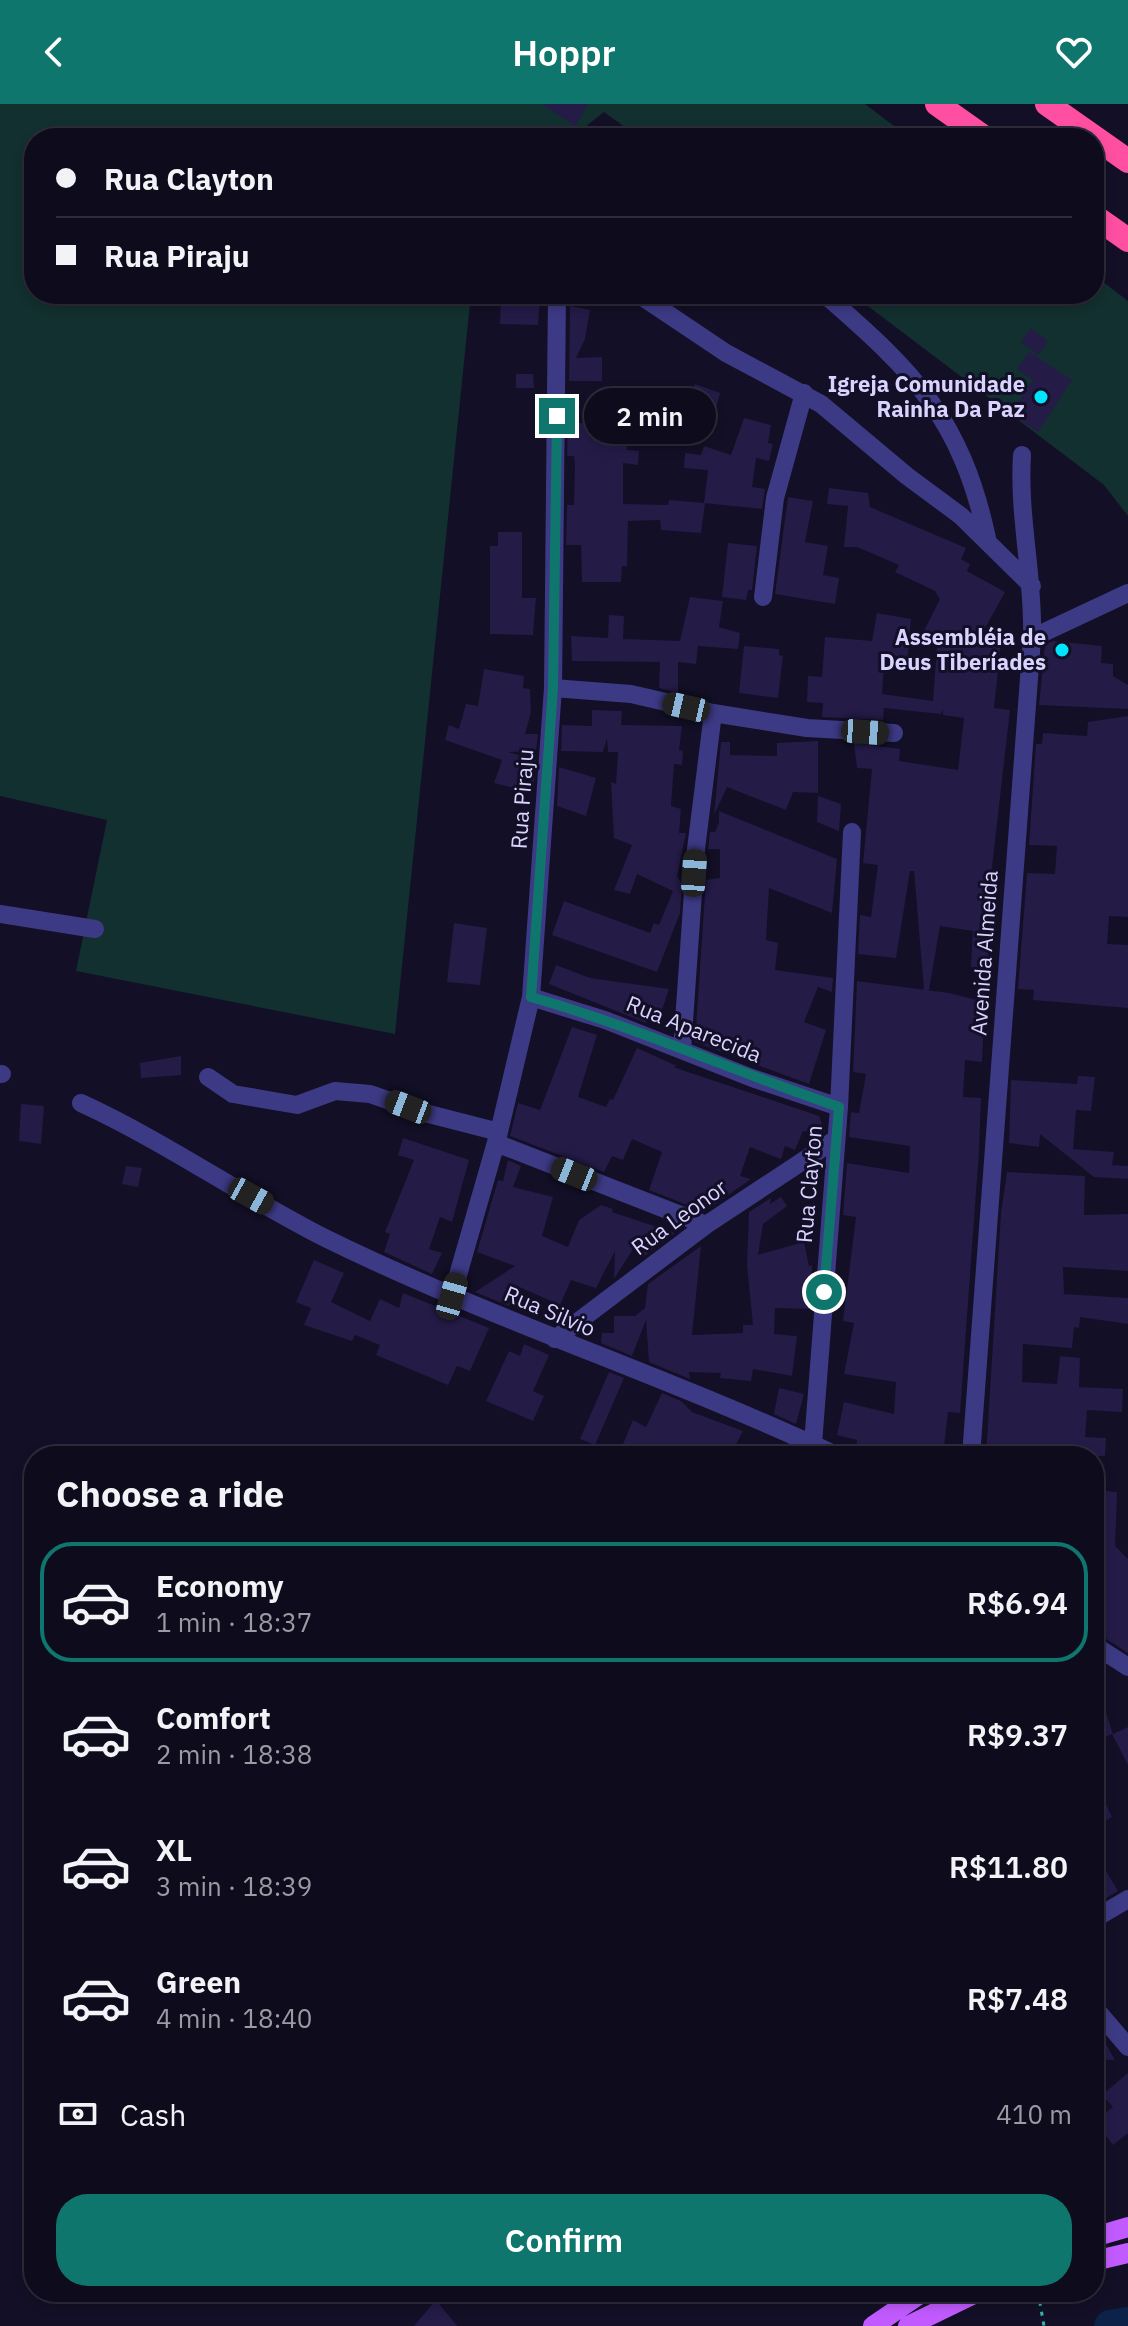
<!DOCTYPE html>
<html lang="en">
<head>
<meta charset="utf-8">
<style>
  body { margin:0; font-family:"IBM Plex Sans",sans-serif; background:#171425; color:#f1f3f6; height:100vh; display:flex; flex-direction:column; font-size:30px; white-space:nowrap }
  * { box-sizing:border-box; margin:0 }
  p { font-size:26px; color:#9b9ba3 }
  .icon { flex:none; width:44px; height:44px; fill:none; stroke:currentColor; stroke-width:2; stroke-linecap:round; stroke-linejoin:round }
  .map { position:relative; flex:1; overflow:hidden }
  .sheet { position:absolute; left:24px; top:1342px; width:1080px; height:856px; display:flex; flex-direction:column; background:#0e0b1c; border-radius:32px; box-shadow:0 4px 12px #0003,0 0 0 2px #2e2b3b }
  .sheet>* { flex:none }
  .hud { position:absolute; left:24px; top:24px; width:1080px; height:176px; border-radius:32px; box-shadow:0 4px 12px #0003,0 0 0 2px #2e2b3b; display:grid; align-content:center; height:176px; padding:0 32px; background:#0e0b1c }
  .end { position:absolute; width:36px; height:36px; margin:-18px; border:10px solid #0f766e; background:#fff; box-shadow:0 0 0 4px #fff }
  .from { border-radius:50% }
  .bubble { position:absolute; height:56px; border-radius:28px; background:#0e0b1c; box-shadow:0 4px 12px #0003,0 0 0 2px #2e2b3b; font-size:26px; font-weight:600; line-height:56px; text-align:center }
  .car { position:absolute; width:24px; height:48px; margin:-24px -12px; border-radius:10px; box-shadow:0 0 6px 2px #0007; background:linear-gradient(#222 24%,#8ab4d8 0 40%,#222 0 76%,#8ab4d8 0 86%,#222 0) }
  .hud b { display:flex; align-items:center; gap:28px; height:76px; font-size:30px }
  .hud b+b { border-top:2px solid #2e2b3b }
  .hud i { width:20px; height:20px; background:#f1f3f6 }
  ul { padding:0; list-style:none }
  li { display:flex; align-items:center; gap:24px; height:120px; margin:0 16px 12px; padding:0 16px; border:4px solid transparent; border-radius:32px }
  li div { flex:1 }
  li b { display:block; font-size:30px }
  li em { font-style:normal; font-weight:600 }
  li.selected { border-color:#0f766e }
  li>.icon { width:72px; height:72px; stroke-width:1.5 }
  h2 { padding:0 32px; font-size:36px; line-height:96px }
  .pay { display:flex; align-items:center; gap:20px; height:88px; padding:0 32px; font-size:30px }
  .pay p { margin-inline-start:auto }
  .action { display:flex; gap:16px; margin-top:auto; padding:16px 32px }
  .action a { flex:1; height:92px; border-radius:32px; background:#0f766e; color:#fff; font-size:32px; font-weight:600; line-height:92px; text-align:center }
  header { display:flex; justify-content:space-between; align-items:center; height:104px; padding:0 32px; background:#0f766e; color:#fff; font-size:36px; font-weight:600 }
  .map>svg:first-child { display:block }
  .green { fill:#12302f }
  .lines { fill:none; stroke-linecap:round; stroke-linejoin:round }
  .river { stroke:#0c2248; stroke-width:32 }
  .building { fill:#241b47 }
  .path { stroke:#2fb8b0; stroke-width:3; stroke-dasharray:4 6; stroke-linecap:butt }
  .minor { stroke:#3d3a85; stroke-width:18 }
  .primary { stroke:#c25bff; stroke-width:20 }
  .motorway { stroke:#ff4fa3; stroke-width:24 }
  .route { stroke:#0f766e; stroke-width:10 }
  .poi-dot { fill:#00e5ff; stroke:#130f26; stroke-width:3 }
  .labels { text-anchor:middle; stroke-width:6; stroke-linejoin:round; paint-order:stroke }
  .poi-label { font-size:22px; font-weight:bold; fill:#d9d4ff; stroke:#130f26; text-anchor:end }
  .street-label { font-size:22px; fill:#d9d4ff; stroke:#130f26 }
</style>
</head>
<body>
<header><svg class="icon" aria-label="back" viewBox="0 0 24 24"><path d="M15 5l-7 7 7 7"/></svg>Hoppr<svg class="icon" aria-label="heart" viewBox="0 0 24 24"><path d="M12 20l-8-8c-3-5 5-10 8-4 3-6 11-1 8 4z"/></svg></header>
<div class="map">
<svg width="1128" height="2222" viewBox="0 0 1128 2222">
  <rect width="100%" height="100%" fill="#130f26"/>
  <path class="green" d="M0,0H865L910,34H640L604,8L571,34H34V190H471L395,930L76,867L107,716L0,692Z
    M1094,171L1128,197V412L1104,381L852,190H1094Z"/>
  <g class="lines">
    <path class="river" d="M1110,2222L1128,2219"/>
  </g>
  <path class="building" d="M542,0H588L575,22Z
    M501,190H540L538,221L500,220Z
    M570,202L590,206L585,235L576,254L602,253V277H569Z
    M1031,224L1048,237L1038,251L1021,238Z
    M1029,248L1072,276L1038,328L1011,310L1033,276L1017,265Z
    M516,270H533L534,284H516Z
    M695,280L720,289L715,309L689,300Z
    M744,314L771,321L768,339L773,340L769,357L756,354L752,383L765,385L762,405L704,399L708,366L684,364L685,349L701,351L704,342L731,351Z
    M568,319H613V342H627V346L639,347L638,361L623,359V400L668,401L669,396L705,399L701,429L661,426L660,416L628,417L627,462H622L621,478H582L581,441H566L567,401H574L575,359L574,352H567Z
    M829,384L868,389L870,403L966,444L961,455L970,460L967,467L1005,488L984,526L1002,530L994,604L1010,606L989,789H993L987,865L971,863L973,827L940,822L929,886H924L914,767H910L896,854L858,850L860,811L871,813L878,761L863,759L872,665L857,664L854,639L900,645L899,657L958,666L964,614L943,611V605L941,610L884,604L883,616L822,613L823,599L807,598L808,572L822,573L825,533L872,537L877,509L911,515L907,562L884,560L882,590L933,597L938,530L924,527L940,495L935,487L895,468L899,461L857,443H844L848,402L827,400Z
    M788,393L813,397L805,438L828,442L823,471L839,474L835,500L775,490Z
    M498,428H522V494H536L533,531L490,530V442H498Z
    M728,439L757,442L752,486H748L746,496L722,493Z
    M690,493L723,497L719,523L740,529L738,545L698,542L696,560L678,558V589L659,584L660,558L572,557L571,532L608,534L609,511L624,512L623,535L680,537Z
    M1053,537L1102,542L1101,559L1113,560V572L1128,581V605L1039,601L1045,541Z
    M744,542L779,545V551L783,552L778,594L739,589Z
    M484,565L524,572L523,584L530,585L531,608L525,630H538L536,647L508,648L536,656L533,689L494,679L502,656L445,636L449,621L459,625L466,600L478,602Z
    M592,606L622,607L621,621L682,622L679,646L683,647L682,661L674,660L671,702L681,705L679,729H686L677,772L682,780L680,809L657,868L552,831L564,797L650,829L654,819L659,821L673,787L637,770L630,790L614,786L632,741L614,734L611,678L616,680L618,648H608L607,634L603,648L561,647L562,621L592,622Z
    M1128,612V813L1109,812L1107,840L1128,841V904L1033,896L1034,886L1018,885L1027,769L1055,770L1057,742L1029,741L1036,640H1042L1043,629L1087,632L1088,618Z
    M818,637V689L793,688L786,706L727,683L714,711L721,638H730V651L777,652V639Z
    M559,663L596,674L586,712L557,702Z
    M818,692L841,700L839,727L817,718Z
    M719,707L837,755L832,809L769,784L766,836L778,839L775,866L833,874L832,888L818,883L804,918L826,926L809,980L695,938L706,776L720,774V745H708L710,728H715L719,719Z
    M454,819L487,824L480,881L447,878Z
    M556,861L590,874L669,885L658,918L648,914L646,919L549,880Z
    M857,877L949,889L985,898L982,958L965,956L963,993L981,994L979,1047L960,1309L948,1308L943,1352H855L857,1336L837,1331L844,1298L894,1310L896,1278L844,1270L854,1219L843,1217L856,1113L843,1111L847,1059L909,1069L910,1042L849,1033L851,1008L859,1009L866,970L853,968Z
    M572,923L597,931L578,993L606,1003L610,995L613,996L637,944L677,962L673,963L819,1012L825,1028L803,1027L795,1046L785,1042L781,1055L750,1043L740,1072L751,1075L711,1103L692,1096L690,1102L649,1086L662,1048L632,1035L623,1056L612,1052L604,1068L510,1032L518,999L540,1006Z
    M181,952V971L141,974L140,959Z
    M1078,972L1095,973L1091,1007L1076,1006L1073,1045L1114,1048L1112,1061L1128,1062V1075L1094,1073L1040,1030L1039,1043L1009,1039L1011,976L1077,980Z
    M21,1000L44,1002L41,1040L19,1037Z
    M403,1034L469,1056L452,1118L440,1113L429,1145L442,1149L432,1170L384,1148L390,1130L385,1128L414,1056L398,1051Z
    M508,1056L521,1062L513,1083L553,1093L542,1132L568,1143L579,1116L601,1101L613,1105L612,1108L675,1129L643,1153L633,1145L614,1175L615,1147L596,1184L571,1176L560,1201L517,1182L509,1202L475,1188L515,1162L477,1148L498,1076L503,1077Z
    M126,1062L142,1064L138,1083L122,1080Z
    M1007,1068L1085,1072L1084,1111L1128,1110V1167L1063,1163L1064,1190L1128,1194V1220L1080,1213L1079,1224L1074,1223L1072,1244L1023,1240L1022,1278L1057,1280L1060,1252L1080,1254L1079,1283L1123,1285L1122,1308L1087,1306L1085,1333L1106,1334L1105,1352H1066V1345L1016,1342L1015,1352H986L1001,1109Z
    M781,1093L787,1102L763,1120L758,1151L804,1138L809,1162L812,1161L810,1205L775,1204L774,1230L797,1232L792,1272L753,1265L751,1277L720,1274L721,1269L689,1268L690,1275L649,1258L646,1216L632,1252L601,1239L602,1229H614V1212H635L645,1204L648,1180L701,1142L692,1231L743,1229V1221H753L747,1161L749,1108L771,1094L770,1100Z
    M314,1156L344,1169L331,1198L370,1217L380,1195L399,1204L403,1189L489,1224L470,1267L457,1262L448,1281L376,1251L380,1241L355,1231L352,1237L304,1221L311,1204L296,1198Z
    M524,1240L549,1251L533,1287L544,1292L533,1317L486,1297L509,1247L520,1252Z
    M609,1268L624,1274L595,1341L580,1335Z
    M779,1284L804,1290L796,1320L774,1310Z
    M662,1289L681,1297L692,1308L743,1327L730,1352H618L633,1316L646,1323Z
    M1094,1386L1117,1388L1115,1442L1128,1455V1549L1094,1527Z
    M1106,1609L1113,1630L1128,1623V1661L1112,1630L1094,1638V1613Z
    M1094,1675L1112,1713L1094,1723Z
    M1094,1747L1118,1787L1094,1801Z
    M1094,1922L1098,1926L1115,1956L1094,1955Z
    M1128,1969V2029L1113,2041L1094,2017L1113,2003L1102,1991Z
    M436,2196L457,2222H414Z"/>
  <g class="lines">
    <path class="path" d="M1038,2188L1044,2222"/>
    <path class="minor" d="M638,190L726,249L821,300L907,372L961,412L1032,482
      M824,190C914,268 961,314 987,434
      M763,493L775,394L804,289
      M1032,534L1128,489
      M553,584L631,590L713,609L807,624L894,629
      M0,810L95,825
      M531,893L605,916L752,974L839,1003
      M682,946L696,745L713,609
      M0,970H2
      M208,973L233,990L297,1001L335,987L370,990L425,1009L499,1028
      M81,999C166,1038 242,1092 325,1134C492,1216 670,1273 838,1352
      M496,1039L706,1121
      M452,1192L499,1028L531,893L553,584L557,190
      M555,1235L706,1121L836,1035
      M813,1340L839,1003L852,728
      M971,1352L1032,534C1034,472 1018,413 1022,351
      M1094,1541L1128,1563
      M1094,1815L1128,1795
      M1094,1903L1128,1943"/>
    <path class="primary" d="M1094,2133L1128,2123
      M1094,2157L1128,2149
      M873,2222L923,2188
      M908,2222L978,2188"/>
    <path class="motorway" d="M937,0L985,34
      M1047,0L1128,57
      M1094,112L1128,136"/>
  </g>
  <g class="lines">
    <path class="route" d="M557,312L553,584L531,893C636,923 736,968 839,1003L824,1188"/>
  </g>
  <g class="poi-dot">
    <circle cx="1041" cy="293" r="8"/>
    <circle cx="1062" cy="546" r="8"/>
  </g>
  <g class="labels">
    <g class="poi-label">
      <text x="1025" y="288">Igreja Comunidade<tspan x="1025" dy="25">Rainha Da Paz</tspan></text>
      <text x="1046" y="541">Assembléia de<tspan x="1046" dy="25">Deus Tiberíades</tspan></text>
    </g>
    <g class="street-label">
      <text transform="translate(522 695) rotate(-86)" y="8">Rua Piraju</text>
      <text transform="translate(984 849) rotate(-86)" y="8">Avenida Almeida</text>
      <text transform="translate(694 925) rotate(22)" y="8">Rua Aparecida</text>
      <text transform="translate(809 1080) rotate(-85)" y="8">Rua Clayton</text>
      <text transform="translate(679 1113) rotate(-36)" y="8">Rua Leonor</text>
      <text transform="translate(550 1207) rotate(23)" y="8">Rua Silvio</text>
    </g>
  </g>
</svg>
<i class="end from" style="left:824px;top:1188px"></i>
<i class="end" style="left:557px;top:312px"></i>
<div class="bubble" style="left:584px;top:284px;width:132px">2 min</div>
<i class="car" style="left:686px;top:603px;rotate:283deg"></i>
<i class="car" style="left:865px;top:628px;rotate:94deg"></i>
<i class="car" style="left:694px;top:769px;rotate:4deg"></i>
<i class="car" style="left:408px;top:1003px;rotate:291deg"></i>
<i class="car" style="left:574px;top:1070px;rotate:292deg"></i>
<i class="car" style="left:251px;top:1092px;rotate:119deg"></i>
<i class="car" style="left:452px;top:1192px;rotate:16deg"></i>
<div class="hud">
<b><i class="from"></i>Rua Clayton</b>
<b><i></i>Rua Piraju</b>
</div>
<section class="sheet">
<h2>Choose a ride</h2>
<ul>
<li class="selected"><svg class="icon" aria-label="car" viewBox="0 0 24 24"><path d="M5 17H2v-5l4-1 3-4h7l3 4 3 1v5h-3M9 17h6M6 11h13"/><circle cx="7" cy="17" r="2"/><circle cx="17" cy="17" r="2"/></svg><div><b>Economy</b><p>1 min · 18:37</p></div><em>R$6.94</em></li>
<li><svg class="icon" aria-label="car" viewBox="0 0 24 24"><path d="M5 17H2v-5l4-1 3-4h7l3 4 3 1v5h-3M9 17h6M6 11h13"/><circle cx="7" cy="17" r="2"/><circle cx="17" cy="17" r="2"/></svg><div><b>Comfort</b><p>2 min · 18:38</p></div><em>R$9.37</em></li>
<li><svg class="icon" aria-label="car" viewBox="0 0 24 24"><path d="M5 17H2v-5l4-1 3-4h7l3 4 3 1v5h-3M9 17h6M6 11h13"/><circle cx="7" cy="17" r="2"/><circle cx="17" cy="17" r="2"/></svg><div><b>XL</b><p>3 min · 18:39</p></div><em>R$11.80</em></li>
<li><svg class="icon" aria-label="car" viewBox="0 0 24 24"><path d="M5 17H2v-5l4-1 3-4h7l3 4 3 1v5h-3M9 17h6M6 11h13"/><circle cx="7" cy="17" r="2"/><circle cx="17" cy="17" r="2"/></svg><div><b>Green</b><p>4 min · 18:40</p></div><em>R$7.48</em></li>
</ul>
<div class="pay"><svg class="icon" aria-label="cash" viewBox="0 0 24 24"><path d="M3 7h18v10H3z"/><circle cx="12" cy="12" r="2"/></svg>Cash<p>410 m</p></div>
<div class="action"><a>Confirm</a></div>
</section>
</div>
</body>
</html>
